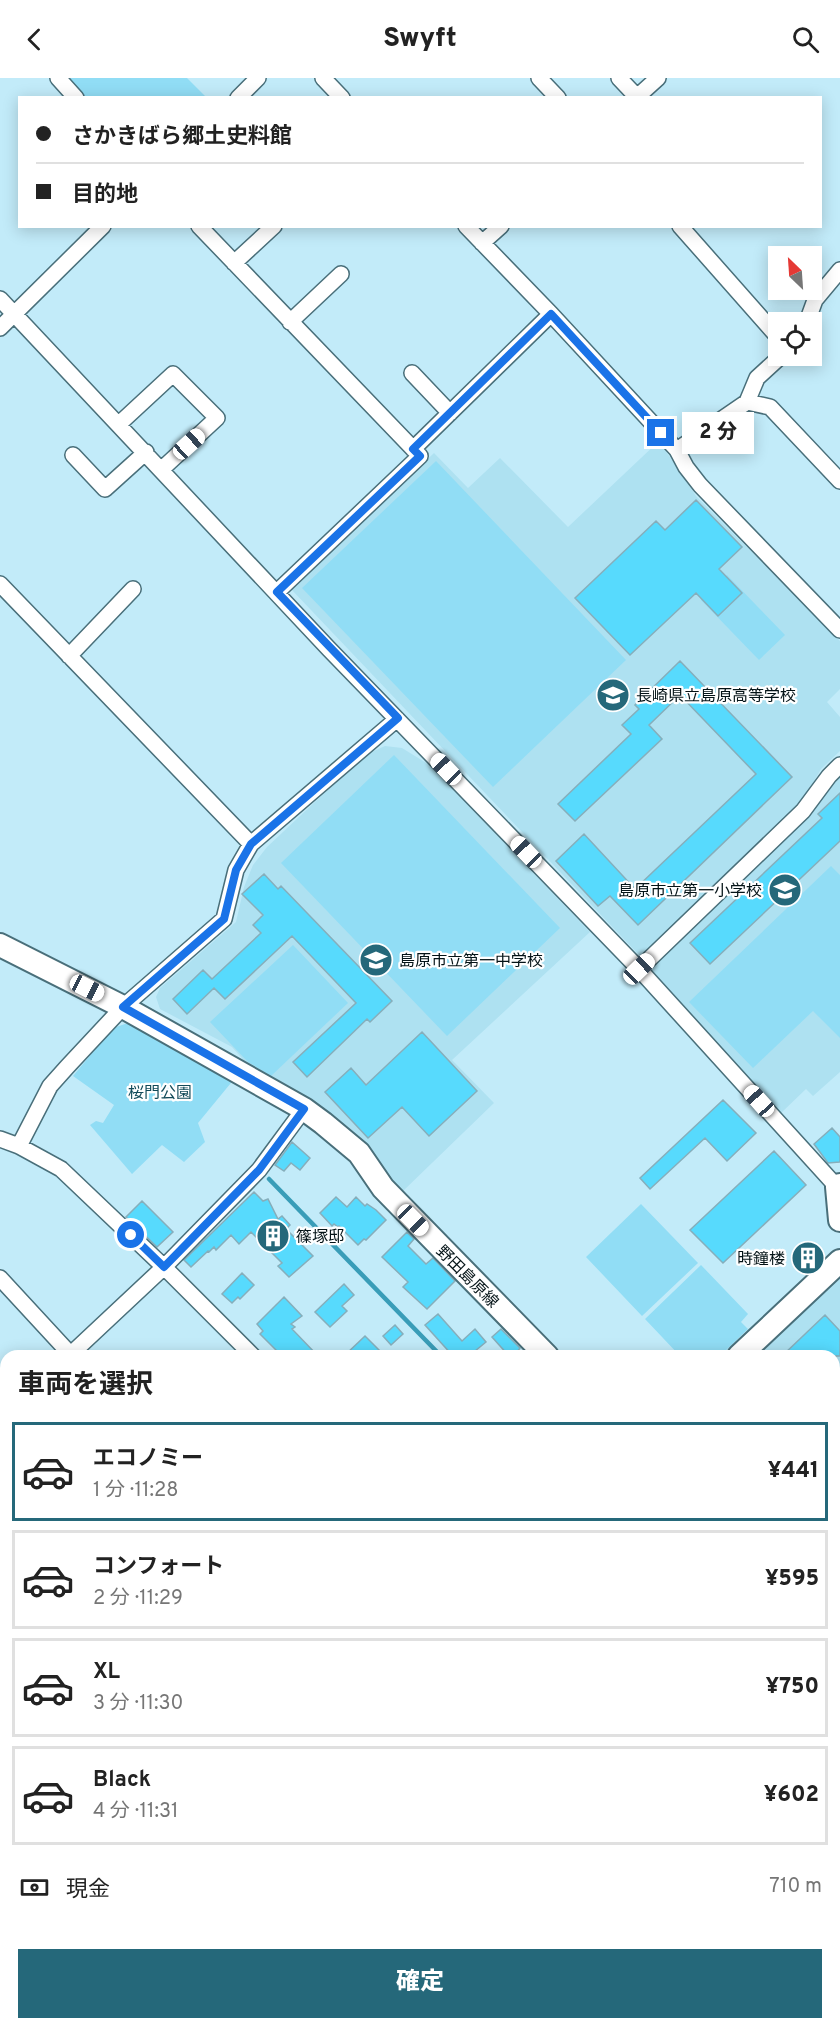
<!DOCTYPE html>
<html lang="ja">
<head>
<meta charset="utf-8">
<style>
  body { margin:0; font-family:Overpass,"Noto Sans JP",sans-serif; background:#f6f6f6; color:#222; height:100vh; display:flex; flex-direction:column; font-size:22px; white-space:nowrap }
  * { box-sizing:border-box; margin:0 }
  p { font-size:20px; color:#767676 }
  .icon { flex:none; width:33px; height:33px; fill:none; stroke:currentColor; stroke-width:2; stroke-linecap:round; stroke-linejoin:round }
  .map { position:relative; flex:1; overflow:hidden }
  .sheet { position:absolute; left:0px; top:1272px; width:840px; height:680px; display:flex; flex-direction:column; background:#fff; border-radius:18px 18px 0 0; box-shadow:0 3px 15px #0003 }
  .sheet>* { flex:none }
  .guide { position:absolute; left:18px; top:18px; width:804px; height:132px; border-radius:0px; box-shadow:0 3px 15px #0003; display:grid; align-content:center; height:132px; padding:0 18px; background:#fff }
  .needle { width:39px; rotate:335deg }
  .fabs { position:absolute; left:768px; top:168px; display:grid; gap:12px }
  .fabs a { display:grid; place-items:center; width:54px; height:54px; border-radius:0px; background:#fff; box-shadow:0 3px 15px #0003; font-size:30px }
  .end { position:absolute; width:27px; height:27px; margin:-14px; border:8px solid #1a73e8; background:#fff; box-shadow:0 0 0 3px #fff }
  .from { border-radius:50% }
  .bubble { position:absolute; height:42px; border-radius:0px; background:#fff; box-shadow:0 3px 15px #0003; font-size:20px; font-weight:800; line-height:42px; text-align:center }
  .car { position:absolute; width:18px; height:36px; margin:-18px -9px; border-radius:8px; box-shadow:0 0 4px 2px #0007; background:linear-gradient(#fff 24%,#345 0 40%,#fff 0 76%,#345 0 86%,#fff 0) }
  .guide b { display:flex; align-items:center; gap:21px; height:57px; font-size:22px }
  .guide b+b { border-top:2px solid #e0e0e0 }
  .guide i { width:15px; height:15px; background:#222 }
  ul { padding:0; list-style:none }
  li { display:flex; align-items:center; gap:18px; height:99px; margin:0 12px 9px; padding:0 6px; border:3px solid #e0e0e0; border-radius:0px }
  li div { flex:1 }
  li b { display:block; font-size:22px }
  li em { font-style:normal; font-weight:800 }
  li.selected { border-color:#25687a }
  li>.icon { width:54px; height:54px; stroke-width:1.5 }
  h2 { padding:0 18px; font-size:27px; line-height:72px }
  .pay { display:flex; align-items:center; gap:15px; height:66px; padding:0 18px; font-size:22px }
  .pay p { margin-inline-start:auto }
  .cta { display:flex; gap:12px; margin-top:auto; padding:12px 18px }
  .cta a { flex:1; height:69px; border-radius:0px; background:#25687a; color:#fff; font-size:24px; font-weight:800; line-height:69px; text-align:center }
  header { display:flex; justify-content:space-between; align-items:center; height:78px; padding:0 18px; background:#fff; font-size:27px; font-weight:800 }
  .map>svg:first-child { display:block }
  .built { fill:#aee1f1 }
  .green { fill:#91ddf5 }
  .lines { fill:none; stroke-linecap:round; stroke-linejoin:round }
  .stream { stroke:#399db8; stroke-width:4.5 }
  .building { fill:#57dafd; stroke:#86aebb; stroke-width:1.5 }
  .street-casing { stroke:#496f7a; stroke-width:18 }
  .secondary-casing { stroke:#496f7a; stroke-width:26 }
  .street { stroke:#fff; stroke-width:15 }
  .secondary { stroke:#fff; stroke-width:22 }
  .route { stroke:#1a73e8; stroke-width:8 }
  .labels { text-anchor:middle; stroke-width:4.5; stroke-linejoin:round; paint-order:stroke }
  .poi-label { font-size:16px; fill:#041317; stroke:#fff; text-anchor:start }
  .park-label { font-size:16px; fill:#134b5a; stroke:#fff }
  .street-label { font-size:16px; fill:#041317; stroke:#fff }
</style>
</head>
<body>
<header><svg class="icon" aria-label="back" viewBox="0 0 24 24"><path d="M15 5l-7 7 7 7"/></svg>Swyft<svg class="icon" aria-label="search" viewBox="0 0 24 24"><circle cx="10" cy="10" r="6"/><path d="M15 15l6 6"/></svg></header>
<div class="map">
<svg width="840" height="1951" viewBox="0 0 840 1951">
  <rect width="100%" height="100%" fill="#c2ebf9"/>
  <path class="built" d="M659,363L696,418L840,563V611L827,624L840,639V673L821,691L801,725L640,878L291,511L434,375L468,410L500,380L568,449Z
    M385,668L402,670L428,686L590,854L452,982L494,1025L402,1114L247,986L232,969L160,931L156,919L160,910L236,844L244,809L253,787L267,769L365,677Z
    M840,694V994L813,1018L806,1011L780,1036L650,890Z
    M840,1197V1467L834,1461V1278H753Z"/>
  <path class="green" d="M68,0H187L206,19H86Z
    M436,383L626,582L493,709L302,510Z
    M727,497L785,557L759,582L701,522Z
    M394,677L560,850L447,958L281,785Z
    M831,788L840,797V960L813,933L753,990L689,924Z
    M293,867L348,925L271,998L248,984L210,944Z
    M135,945L235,1000L198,1045L205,1064L184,1084L162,1067L132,1096L90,1047L96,1043L103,1045L114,1027L73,998L113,950L125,946Z
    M641,1126L698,1185L642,1238L586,1179Z
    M701,1187L748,1236L741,1244L748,1251L720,1278H680L645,1241Z"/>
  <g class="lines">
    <path class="stream" d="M269,1101L441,1278
      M834,1688L840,1694"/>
  </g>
  <path class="building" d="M696,422L742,469L719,491L742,515L718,538L696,515L630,577L575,520L656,443L665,452Z
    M680,583L792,699L638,847L610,818L598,828L556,783L584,756L635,811L756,696L680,617L649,647L662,661L575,743L558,726L631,656L622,647L639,631L635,627Z
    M840,715V763L710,886L690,865L822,740L818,736Z
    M264,796L278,811L281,808L392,923L370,944L367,941L307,999L293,984L356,925L292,858L225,921L214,910L187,936L173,921L203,892L212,901L261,855L253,847L263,837L242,816Z
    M422,954L477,1013L429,1058L402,1029L368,1060L325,1014L351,990L366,1007Z
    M723,1022L756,1055L727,1083L705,1060L650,1111L640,1100Z
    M832,1050L840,1059V1084L828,1085L814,1066Z
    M292,1064L310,1080L300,1092L291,1085L284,1093L275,1087Z
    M774,1073L806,1107L723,1185L690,1152Z
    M254,1114L263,1123L268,1121L278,1141L282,1138L290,1147L286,1151L313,1178L289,1199L278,1188L282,1185L251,1154L239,1166L231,1157L216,1172L214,1169L209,1174L208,1173L191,1189L184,1182Z
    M336,1119L347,1129L356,1119L365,1128L367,1126L376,1132L386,1142L366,1162L364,1161L358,1167L339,1148L338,1149L334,1146L332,1148L320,1135Z
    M142,1123L173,1154L157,1169L126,1139Z
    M407,1154L414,1161L408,1168L426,1186L433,1180L455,1203L427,1231L403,1209L408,1204L382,1179Z
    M242,1195L254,1207L240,1221L238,1219L232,1225L222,1216Z
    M344,1206L354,1217L342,1228L347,1233L330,1249L315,1234Z
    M284,1219L302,1238L291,1246L295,1249L292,1251L318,1278H282L260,1256L263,1253L257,1246Z
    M438,1236L462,1263L475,1251L486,1264L469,1278H453L425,1247Z
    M825,1237L840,1253V1278H782Z
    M395,1247L403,1256L391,1267L383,1258Z
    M501,1251L520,1270L514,1278H509L492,1259Z
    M365,1258L385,1278H344Z"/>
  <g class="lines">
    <g class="street-casing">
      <path id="street" d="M58,0L76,20
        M323,0L342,20
        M539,0L558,20
        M619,0L637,19L658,0
        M238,20L258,0
        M199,148L420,378L277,514
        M466,148L551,236L677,372L686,389L700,407L840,552
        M680,148L778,259
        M482,165L501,148
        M234,185L274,148
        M0,221L329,571L639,891L837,1109
        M290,244L341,196
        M807,244L815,222L840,192
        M0,250L103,148
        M412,295L450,335
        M747,324L770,329L840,403
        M119,346L173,296L217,340L162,391
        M413,371L551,236
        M677,372L747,324L757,300L781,278
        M73,377L105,411L146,374
        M0,506L251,766
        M69,578L133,511
        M639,891L803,733L829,698L840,687
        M0,1061L19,1068L61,1091L164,1189L253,1278
        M19,1068L50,1008L67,989L123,929L224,841L236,792L251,766L397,641
        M0,1200L72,1278
        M69,1278L164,1189L259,1092L304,1031
        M0,1350L6,1344
        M0,1419L6,1425
        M0,1636L6,1642
        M834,1789L840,1784
        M0,1812L6,1786
        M281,1946L285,1951
        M497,1946L501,1951
        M702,1946L707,1951
        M820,1946L823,1951
        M609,1951L616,1946"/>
    </g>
    <g class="secondary-casing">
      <path id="secondary" d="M0,867L123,929L304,1031L323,1045L359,1075L383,1110L547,1278
        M840,1107L837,1109L840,1142
        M739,1278L840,1183
        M834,1576L840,1582"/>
    </g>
    <use href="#street" class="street"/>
    <use href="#secondary" class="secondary"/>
  </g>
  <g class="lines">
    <path class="route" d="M131,1157L164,1189L259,1092L304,1031L123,929L224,841L236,792L251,766L398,640L277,514L420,378L413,371L551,236L661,355"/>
  </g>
  <defs>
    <g id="school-disc" transform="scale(1.725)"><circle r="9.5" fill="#25687a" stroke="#fff"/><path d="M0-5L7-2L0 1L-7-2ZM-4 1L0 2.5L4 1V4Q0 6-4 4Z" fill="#fff"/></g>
    <g id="building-disc" transform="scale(1.725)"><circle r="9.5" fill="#25687a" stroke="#fff"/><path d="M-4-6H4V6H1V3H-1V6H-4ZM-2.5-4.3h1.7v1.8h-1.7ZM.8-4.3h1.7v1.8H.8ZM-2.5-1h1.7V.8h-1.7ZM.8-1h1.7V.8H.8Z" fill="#fff"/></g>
  </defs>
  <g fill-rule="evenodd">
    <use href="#school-disc" x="613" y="617"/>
    <use href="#school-disc" x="785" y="812"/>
    <use href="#school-disc" x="376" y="882"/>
    <use href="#building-disc" x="273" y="1158"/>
    <use href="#building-disc" x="808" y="1180"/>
  </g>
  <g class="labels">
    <g class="poi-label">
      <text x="636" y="623">長崎県立島原高等学校</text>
      <text x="762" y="818" text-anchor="end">島原市立第一小学校</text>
      <text x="399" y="888">島原市立第一中学校</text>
      <text x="296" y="1164">篠塚邸</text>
      <text x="785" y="1186" text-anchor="end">時鐘楼</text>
    </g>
    <g class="park-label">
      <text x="160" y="1020">桜門公園</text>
    </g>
    <g class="street-label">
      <text transform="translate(468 1198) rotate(45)" y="6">野田島原線</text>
    </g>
  </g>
</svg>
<div class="fabs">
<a><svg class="needle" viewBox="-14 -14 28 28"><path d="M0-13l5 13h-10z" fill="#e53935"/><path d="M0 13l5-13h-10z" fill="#767676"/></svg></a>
<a><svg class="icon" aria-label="locate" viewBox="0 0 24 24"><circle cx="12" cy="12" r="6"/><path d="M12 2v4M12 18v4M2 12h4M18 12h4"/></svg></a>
</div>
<i class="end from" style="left:131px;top:1157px"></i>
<i class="end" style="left:661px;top:355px"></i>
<div class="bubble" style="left:682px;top:334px;width:72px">2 分</div>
<i class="car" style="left:189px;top:366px;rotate:48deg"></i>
<i class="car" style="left:446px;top:691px;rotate:316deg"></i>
<i class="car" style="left:526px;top:774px;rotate:316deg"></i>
<i class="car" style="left:639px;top:891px;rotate:46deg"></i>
<i class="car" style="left:87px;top:910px;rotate:117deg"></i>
<i class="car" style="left:759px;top:1023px;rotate:318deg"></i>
<i class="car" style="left:413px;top:1142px;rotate:135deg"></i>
<div class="guide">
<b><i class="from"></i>さかきばら郷土史料館</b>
<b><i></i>目的地</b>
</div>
<section class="sheet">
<h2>車両を選択</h2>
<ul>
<li class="selected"><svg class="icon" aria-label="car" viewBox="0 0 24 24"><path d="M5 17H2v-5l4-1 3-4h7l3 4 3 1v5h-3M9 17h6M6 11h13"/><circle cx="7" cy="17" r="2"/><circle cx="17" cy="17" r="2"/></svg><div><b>エコノミー</b><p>1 分 · 11:28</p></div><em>¥441</em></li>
<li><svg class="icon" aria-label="car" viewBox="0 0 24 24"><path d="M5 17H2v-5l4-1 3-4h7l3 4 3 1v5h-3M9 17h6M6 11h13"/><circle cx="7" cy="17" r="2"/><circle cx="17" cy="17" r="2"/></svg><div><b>コンフォート</b><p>2 分 · 11:29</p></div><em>¥595</em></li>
<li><svg class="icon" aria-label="car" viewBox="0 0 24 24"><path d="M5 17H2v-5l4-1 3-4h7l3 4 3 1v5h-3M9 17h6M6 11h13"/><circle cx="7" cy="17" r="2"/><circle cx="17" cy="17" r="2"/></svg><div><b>XL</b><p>3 分 · 11:30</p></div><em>¥750</em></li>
<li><svg class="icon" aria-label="car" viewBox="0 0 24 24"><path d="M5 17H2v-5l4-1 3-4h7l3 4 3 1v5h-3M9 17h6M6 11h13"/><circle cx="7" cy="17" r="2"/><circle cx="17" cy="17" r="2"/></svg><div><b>Black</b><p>4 分 · 11:31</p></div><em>¥602</em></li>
</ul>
<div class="pay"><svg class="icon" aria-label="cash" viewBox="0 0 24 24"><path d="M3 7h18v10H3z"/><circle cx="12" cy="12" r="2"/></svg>現金<p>710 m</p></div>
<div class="cta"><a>確定</a></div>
</section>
</div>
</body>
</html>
